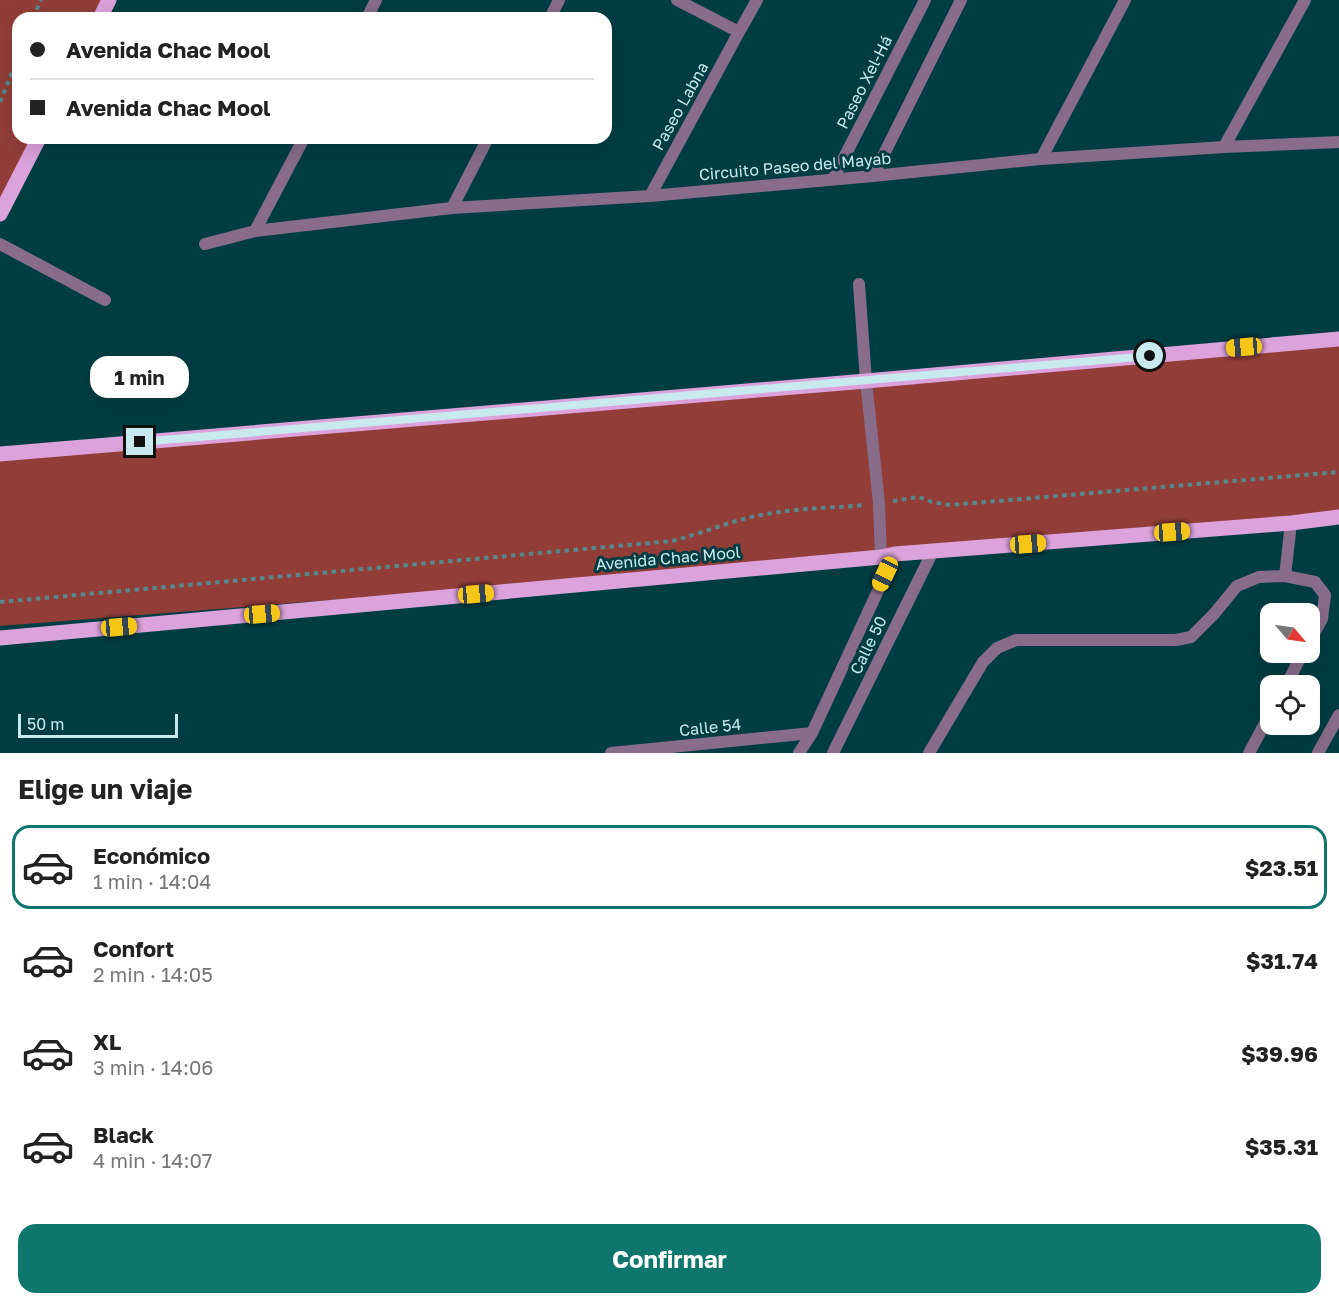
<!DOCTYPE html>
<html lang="es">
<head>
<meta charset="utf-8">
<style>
  body { margin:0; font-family:"Golos Text",sans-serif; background:#f2f2f2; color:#222; height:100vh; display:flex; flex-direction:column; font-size:22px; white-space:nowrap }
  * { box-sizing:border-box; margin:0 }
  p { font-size:20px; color:#767676 }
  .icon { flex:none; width:33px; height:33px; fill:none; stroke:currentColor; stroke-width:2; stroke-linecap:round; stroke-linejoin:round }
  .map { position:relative; height:753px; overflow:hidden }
  .panel { display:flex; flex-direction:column; background:#fff; flex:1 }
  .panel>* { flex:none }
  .top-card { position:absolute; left:12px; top:12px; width:600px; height:132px; border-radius:18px; box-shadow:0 6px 24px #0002; display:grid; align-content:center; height:132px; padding:0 18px; background:#fff }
  .needle { width:39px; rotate:119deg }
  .buttons { position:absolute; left:1260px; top:603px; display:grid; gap:12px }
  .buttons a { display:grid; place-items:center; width:60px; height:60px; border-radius:12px; background:#fff; box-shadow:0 6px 24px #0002; font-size:30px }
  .scale { position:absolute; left:18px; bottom:15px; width:160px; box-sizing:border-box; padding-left:6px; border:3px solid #c8e9ed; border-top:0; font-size:16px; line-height:21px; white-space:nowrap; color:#c8e9ed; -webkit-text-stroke:4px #003d43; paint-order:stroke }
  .end { position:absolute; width:27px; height:27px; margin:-14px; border:8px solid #c8e9ed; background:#111; box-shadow:0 0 0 3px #111 }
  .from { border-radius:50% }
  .bubble { position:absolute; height:42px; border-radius:18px; background:#fff; box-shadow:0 6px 24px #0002; font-size:20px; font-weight:700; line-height:42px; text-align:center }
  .car { position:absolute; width:18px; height:36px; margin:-18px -9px; border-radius:8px; box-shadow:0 0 4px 2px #0007; background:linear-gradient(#f5c518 24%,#345 0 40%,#f5c518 0 76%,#345 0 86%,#f5c518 0) }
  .top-card b { display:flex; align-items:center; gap:21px; height:57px; font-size:22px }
  .top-card b+b { border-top:2px solid #e0e0e0 }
  .top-card i { width:15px; height:15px; background:#222 }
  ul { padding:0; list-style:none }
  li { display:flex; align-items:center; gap:18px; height:84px; margin:0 12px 9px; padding:0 6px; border:3px solid transparent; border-radius:18px }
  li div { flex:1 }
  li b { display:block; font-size:22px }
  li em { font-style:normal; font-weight:700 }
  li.active { border-color:#0f766e }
  li>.icon { width:54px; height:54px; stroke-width:1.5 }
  h2 { padding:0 18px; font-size:27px; line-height:72px }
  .cta { display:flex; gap:12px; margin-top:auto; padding:12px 18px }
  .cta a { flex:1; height:69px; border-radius:18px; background:#0f766e; color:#fff; font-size:24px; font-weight:700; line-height:69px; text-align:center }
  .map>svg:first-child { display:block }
  .green { fill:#933d38 }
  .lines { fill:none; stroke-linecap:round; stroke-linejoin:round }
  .path { stroke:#57888d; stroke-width:4; stroke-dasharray:4.5 4.5; stroke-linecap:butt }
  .minor { stroke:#886c89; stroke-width:12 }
  .tertiary { stroke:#886c89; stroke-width:12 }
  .primary { stroke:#dba2dc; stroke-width:15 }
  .route { stroke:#c8e9ed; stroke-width:8 }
  .labels { text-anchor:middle; stroke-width:6; stroke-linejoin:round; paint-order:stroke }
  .street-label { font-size:16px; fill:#c8e9ed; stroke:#003d43 }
</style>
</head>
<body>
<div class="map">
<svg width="1339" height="753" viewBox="0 0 1339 753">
  <rect width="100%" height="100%" fill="#003d43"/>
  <path class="green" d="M0,0H109L100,18H18V138H39L0,214Z
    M1339,339V514L881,557L0,626V461Z"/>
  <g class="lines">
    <path class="path" d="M33,18L41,0
      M0,102L18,58
      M893,501L919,497L932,502L950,505L1339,472
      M0,602L672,541C704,533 734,519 767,514C799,508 833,508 865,505"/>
    <path class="minor" d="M367,18L376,0
      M550,18L559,0
      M739,32L757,0
      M1224,147L1305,0
      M1041,159L1125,0
      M873,176L961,0
      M833,179L925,0
      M650,196L739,32L677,0
      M452,208L488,138
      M255,231L304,138
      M0,244L105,300
      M205,244L255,231L452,208L650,196L873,176L1041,159L1224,147L1339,142
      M859,284L866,381L879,503L881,557
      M1285,576L1291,523
      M1286,686L1303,652
      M611,753L812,733
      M799,753L812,733L895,554
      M833,753L933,551
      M929,753L983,662L997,648L1016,640H1176L1191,637L1214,614L1237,586L1259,577L1285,576L1315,582L1325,595L1322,619L1310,641
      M1249,753L1270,714"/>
    <path class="tertiary" d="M1318,753L1339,715"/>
    <path class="primary" d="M100,18L109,0
      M0,214L39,138
      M0,454L866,381L1339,339
      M0,638L881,557L895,554L1291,523L1339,517"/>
  </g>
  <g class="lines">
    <path class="route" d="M140,442L1150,356"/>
  </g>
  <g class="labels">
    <g class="street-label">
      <text transform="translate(864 82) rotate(-63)" y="6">Paseo Xel-Há</text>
      <text transform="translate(680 106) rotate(-61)" y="6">Paseo Labna</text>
      <text transform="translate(795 166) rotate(-5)" y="6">Circuito Paseo del Mayab</text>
      <text transform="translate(668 558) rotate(-5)" y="6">Avenida Chac Mool</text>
      <text transform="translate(868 645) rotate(-64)" y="6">Calle 50</text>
      <text transform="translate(710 727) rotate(-6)" y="6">Calle 54</text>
    </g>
  </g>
</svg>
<div class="buttons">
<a><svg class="needle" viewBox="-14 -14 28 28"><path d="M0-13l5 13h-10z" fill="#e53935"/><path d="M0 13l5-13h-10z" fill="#767676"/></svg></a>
<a><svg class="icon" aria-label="locate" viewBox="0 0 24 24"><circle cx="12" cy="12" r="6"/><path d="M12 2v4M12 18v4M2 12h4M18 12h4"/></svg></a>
</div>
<div class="scale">50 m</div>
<i class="end from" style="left:1150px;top:356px"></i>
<i class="end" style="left:140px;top:442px"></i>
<div class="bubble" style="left:90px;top:356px;width:99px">1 min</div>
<i class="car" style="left:1244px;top:347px;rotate:265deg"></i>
<i class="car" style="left:1172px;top:532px;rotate:86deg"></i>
<i class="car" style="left:1028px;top:544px;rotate:86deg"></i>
<i class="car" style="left:885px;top:574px;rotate:205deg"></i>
<i class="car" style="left:476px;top:594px;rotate:85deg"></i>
<i class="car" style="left:262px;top:614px;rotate:85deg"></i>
<i class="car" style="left:119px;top:627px;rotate:85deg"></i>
<div class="top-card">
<b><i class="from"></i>Avenida Chac Mool</b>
<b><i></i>Avenida Chac Mool</b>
</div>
</div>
<section class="panel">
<h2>Elige un viaje</h2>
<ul>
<li class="active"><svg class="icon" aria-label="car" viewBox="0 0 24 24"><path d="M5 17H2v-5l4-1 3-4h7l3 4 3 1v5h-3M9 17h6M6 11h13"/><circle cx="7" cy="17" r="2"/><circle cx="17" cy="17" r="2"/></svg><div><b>Económico</b><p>1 min · 14:04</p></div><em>$23.51</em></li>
<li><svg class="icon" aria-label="car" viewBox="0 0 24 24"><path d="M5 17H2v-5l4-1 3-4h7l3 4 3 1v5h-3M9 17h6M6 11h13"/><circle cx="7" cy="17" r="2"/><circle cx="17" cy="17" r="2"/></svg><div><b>Confort</b><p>2 min · 14:05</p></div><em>$31.74</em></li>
<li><svg class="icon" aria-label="car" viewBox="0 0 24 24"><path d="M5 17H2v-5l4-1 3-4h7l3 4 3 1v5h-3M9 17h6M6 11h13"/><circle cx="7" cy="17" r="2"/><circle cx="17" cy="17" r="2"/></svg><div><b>XL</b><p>3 min · 14:06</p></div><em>$39.96</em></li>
<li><svg class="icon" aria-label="car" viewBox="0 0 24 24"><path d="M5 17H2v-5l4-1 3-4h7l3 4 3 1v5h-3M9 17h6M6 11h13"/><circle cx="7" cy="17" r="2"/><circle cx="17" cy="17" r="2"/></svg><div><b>Black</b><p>4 min · 14:07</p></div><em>$35.31</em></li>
</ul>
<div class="cta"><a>Confirmar</a></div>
</section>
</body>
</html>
